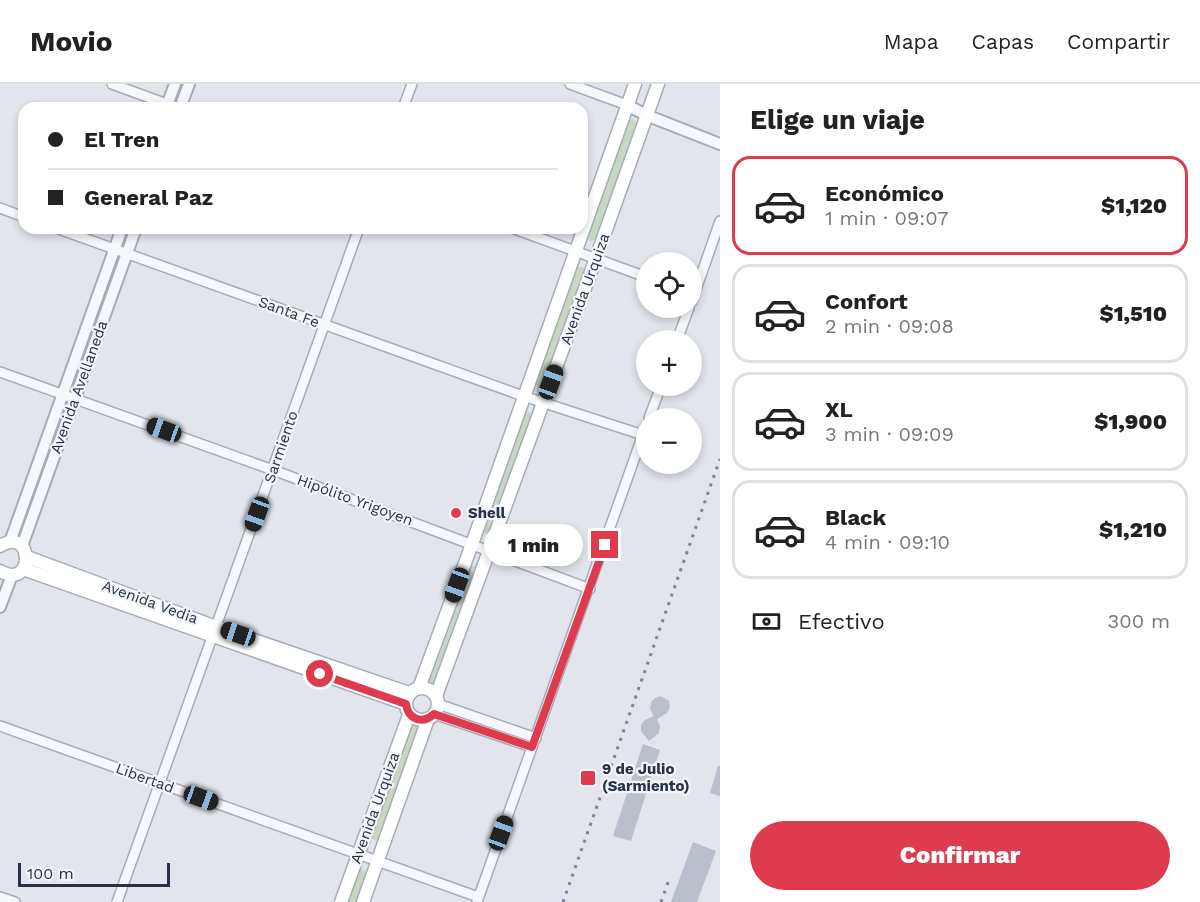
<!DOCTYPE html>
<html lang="es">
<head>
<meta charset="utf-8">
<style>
  body { margin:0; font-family:"Work Sans",sans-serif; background:#f6f6f6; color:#222; height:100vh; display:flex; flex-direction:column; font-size:22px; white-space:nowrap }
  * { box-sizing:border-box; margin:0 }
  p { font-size:20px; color:#767676 }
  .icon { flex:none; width:33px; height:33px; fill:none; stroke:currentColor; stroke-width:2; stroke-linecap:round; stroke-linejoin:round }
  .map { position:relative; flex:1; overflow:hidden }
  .sheet { display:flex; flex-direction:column; background:#fff; width:480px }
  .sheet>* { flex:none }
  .guide { position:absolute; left:18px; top:18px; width:570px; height:132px; border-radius:18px; box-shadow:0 3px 9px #0003; display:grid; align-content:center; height:132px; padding:0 30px; background:#fff }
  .tools { position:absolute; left:636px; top:168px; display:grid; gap:12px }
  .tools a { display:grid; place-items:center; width:66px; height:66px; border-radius:50%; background:#fff; box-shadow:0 3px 9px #0003; font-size:30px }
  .scale { position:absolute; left:18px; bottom:15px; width:152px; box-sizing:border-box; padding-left:6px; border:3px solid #283247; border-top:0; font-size:16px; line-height:21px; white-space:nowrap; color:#283247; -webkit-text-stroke:4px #f3f5f9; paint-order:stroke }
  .end { position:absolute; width:27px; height:27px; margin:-14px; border:8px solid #de3b4e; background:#fff; box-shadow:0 0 0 3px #fff }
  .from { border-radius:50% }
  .bubble { position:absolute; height:42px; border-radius:21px; background:#fff; box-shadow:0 3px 9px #0003; font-size:20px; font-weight:800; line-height:42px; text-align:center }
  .car { position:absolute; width:18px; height:36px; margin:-18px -9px; border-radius:8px; box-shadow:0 0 4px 2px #0007; background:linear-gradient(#222 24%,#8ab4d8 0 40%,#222 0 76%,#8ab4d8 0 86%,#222 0) }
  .guide b { display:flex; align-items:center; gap:21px; height:57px; font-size:22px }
  .guide b+b { border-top:2px solid #e0e0e0 }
  .guide i { width:15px; height:15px; background:#222 }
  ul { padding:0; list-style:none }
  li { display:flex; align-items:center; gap:18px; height:99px; margin:0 12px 9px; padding:0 18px; border:3px solid #e0e0e0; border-radius:18px }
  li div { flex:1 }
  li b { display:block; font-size:22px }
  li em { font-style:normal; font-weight:800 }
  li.on { border-color:#de3b4e }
  li>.icon { width:54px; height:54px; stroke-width:1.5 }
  h2 { padding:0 30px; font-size:27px; line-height:72px }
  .pay { display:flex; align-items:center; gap:15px; height:66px; padding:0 30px; font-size:22px }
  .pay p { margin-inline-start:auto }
  .cta { display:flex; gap:12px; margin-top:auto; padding:12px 30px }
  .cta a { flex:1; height:69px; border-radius:36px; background:#de3b4e; color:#fff; font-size:24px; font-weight:800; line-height:69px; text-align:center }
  header { display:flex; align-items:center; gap:36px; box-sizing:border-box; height:84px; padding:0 30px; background:#fff; border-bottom:2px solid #e0e0e0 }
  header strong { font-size:28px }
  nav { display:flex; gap:33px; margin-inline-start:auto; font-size:21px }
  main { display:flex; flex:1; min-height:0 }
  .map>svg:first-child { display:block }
  .green { fill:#c7d7c2 }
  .building { fill:#b9bfcb }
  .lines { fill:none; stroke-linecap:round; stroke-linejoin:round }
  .minor-casing { stroke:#a6acb7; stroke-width:12 }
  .tertiary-casing { stroke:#a6acb7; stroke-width:14 }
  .secondary-casing { stroke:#a6acb7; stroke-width:15 }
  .minor { stroke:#f6f7fa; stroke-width:9 }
  .tertiary { stroke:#f6f7fa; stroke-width:10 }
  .secondary { stroke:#fff; stroke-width:12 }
  .rail { stroke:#7a8498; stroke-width:3; stroke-dasharray:3 6; stroke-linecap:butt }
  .route { stroke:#de3b4e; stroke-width:8 }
  .poi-dot { fill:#de3b4e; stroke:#f3f5f9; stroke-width:2 }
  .labels { text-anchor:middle; stroke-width:4.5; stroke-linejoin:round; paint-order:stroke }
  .street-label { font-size:15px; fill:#283247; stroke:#f3f5f9 }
  .poi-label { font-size:15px; font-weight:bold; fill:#283247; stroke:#f3f5f9; text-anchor:start }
</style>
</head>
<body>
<header>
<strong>Movio</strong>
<nav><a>Mapa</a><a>Capas</a><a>Compartir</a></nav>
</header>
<main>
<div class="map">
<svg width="720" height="818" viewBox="0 0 720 818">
  <rect width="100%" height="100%" fill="#e2e6ec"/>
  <path class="green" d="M633,35L637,41L596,153L594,156L589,157L587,155L628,37Z
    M114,179L119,181L76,296L73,294Z
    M580,183L585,184L586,188L543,303L538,304L534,298L576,184Z
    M527,328L531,329L533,333L490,449L487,450L482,447L524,330Z
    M61,329H64L23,445L20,444Z
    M471,481L476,482L478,486L435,601L430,602L426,596L468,483Z
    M417,635L421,637L380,756L375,757L371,751L413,637Z
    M361,785L364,786L367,790L357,818H346L357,787Z"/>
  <path class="building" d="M661,612L669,617L670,623L667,629L657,635L660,642L659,649L649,657L641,647V641L645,636L654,632L650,625L651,618L655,614Z
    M643,660L660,666L631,757L613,752Z
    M718,682H720V712L710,709Z
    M693,758L716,767L697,818H671Z"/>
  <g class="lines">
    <g class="minor-casing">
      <path id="minor" d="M112,0L178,24
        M570,0L627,21
        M403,24L412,0
        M0,124L24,133
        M56,144L523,312L643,351
        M512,144L646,193
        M692,217L720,137
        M677,256L689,224
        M0,288L273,386L590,505
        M649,334L661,302
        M438,620L536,654
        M434,630L532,663
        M0,642L478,813
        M0,813L15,818
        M117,818L359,144
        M477,818L646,342"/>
    </g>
    <g class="tertiary-casing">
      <path id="tertiary" d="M627,21L646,31L720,60
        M166,24L175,0
        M180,24L189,0
        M10,458L122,144
        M22,462L136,144
        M0,523L12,491"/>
    </g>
    <g class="secondary-casing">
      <path id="secondary" d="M0,462C34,441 35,507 0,487
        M27,473L216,543L409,609
        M23,485L406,620
        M406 620a16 16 0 1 1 32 0a16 16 0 1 1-32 0Z
        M419,604L472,460L635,0
        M436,612L596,174L658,0
        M341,818L409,631
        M363,818L428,635"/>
    </g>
    <use href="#minor" class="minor"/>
    <use href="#tertiary" class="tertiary"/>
    <use href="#secondary" class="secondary"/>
    <path class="rail" d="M563,818L720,375
      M661,818L670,793"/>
  </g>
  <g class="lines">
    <path class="route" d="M320,590L406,620C408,635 422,641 434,630L532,663L605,461"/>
  </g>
  <g class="poi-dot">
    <circle cx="456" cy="429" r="6"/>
    <rect x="580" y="686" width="16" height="16" rx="3"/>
  </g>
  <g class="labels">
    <g class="street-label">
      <text transform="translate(585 205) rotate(-70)" y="5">Avenida Urquiza</text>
      <text transform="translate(289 228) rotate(20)" y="5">Santa Fe</text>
      <text transform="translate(79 303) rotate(-70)" y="5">Avenida Avellaneda</text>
      <text transform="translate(281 363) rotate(-71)" y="5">Sarmiento</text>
      <text transform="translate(355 416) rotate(20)" y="5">Hipólito Yrigoyen</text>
      <text transform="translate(150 518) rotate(20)" y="5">Avenida Vedia</text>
      <text transform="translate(145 694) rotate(20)" y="5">Libertad</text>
      <text transform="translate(375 724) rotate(-70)" y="5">Avenida Urquiza</text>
    </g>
    <g class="poi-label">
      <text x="468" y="434">Shell</text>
      <text x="602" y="690">9 de Julio<tspan x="602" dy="17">(Sarmiento)</tspan></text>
    </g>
  </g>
</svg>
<div class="tools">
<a><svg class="icon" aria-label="locate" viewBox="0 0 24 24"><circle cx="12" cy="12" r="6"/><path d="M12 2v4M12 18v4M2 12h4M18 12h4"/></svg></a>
<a>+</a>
<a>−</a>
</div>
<div class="scale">100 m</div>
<i class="end from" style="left:320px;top:590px"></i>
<i class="end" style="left:605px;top:461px"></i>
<div class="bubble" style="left:484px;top:440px;width:99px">1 min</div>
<i class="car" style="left:551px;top:298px;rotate:20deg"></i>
<i class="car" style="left:164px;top:346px;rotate:290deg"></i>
<i class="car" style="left:257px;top:430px;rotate:200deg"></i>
<i class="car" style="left:457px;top:501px;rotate:200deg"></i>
<i class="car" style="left:238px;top:550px;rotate:289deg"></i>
<i class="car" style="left:201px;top:714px;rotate:110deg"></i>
<i class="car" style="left:501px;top:749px;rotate:20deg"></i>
<div class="guide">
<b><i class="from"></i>El Tren</b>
<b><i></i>General Paz</b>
</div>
</div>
<section class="sheet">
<h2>Elige un viaje</h2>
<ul>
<li class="on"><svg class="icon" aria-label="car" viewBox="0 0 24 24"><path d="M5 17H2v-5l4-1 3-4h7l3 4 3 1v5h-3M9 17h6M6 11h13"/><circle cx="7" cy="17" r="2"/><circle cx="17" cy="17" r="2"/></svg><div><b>Económico</b><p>1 min · 09:07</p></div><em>$1,120</em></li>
<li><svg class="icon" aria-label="car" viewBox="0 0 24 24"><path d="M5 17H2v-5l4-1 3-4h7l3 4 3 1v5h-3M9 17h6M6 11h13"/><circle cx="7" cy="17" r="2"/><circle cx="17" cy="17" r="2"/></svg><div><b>Confort</b><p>2 min · 09:08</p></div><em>$1,510</em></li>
<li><svg class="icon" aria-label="car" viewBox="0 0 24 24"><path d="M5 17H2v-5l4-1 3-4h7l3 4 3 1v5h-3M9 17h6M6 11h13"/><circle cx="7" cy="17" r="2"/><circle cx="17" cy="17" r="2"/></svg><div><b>XL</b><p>3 min · 09:09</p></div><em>$1,900</em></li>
<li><svg class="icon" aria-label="car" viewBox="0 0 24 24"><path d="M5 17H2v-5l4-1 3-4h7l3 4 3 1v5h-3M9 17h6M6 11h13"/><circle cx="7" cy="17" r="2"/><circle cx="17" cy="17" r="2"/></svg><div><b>Black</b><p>4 min · 09:10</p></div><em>$1,210</em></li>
</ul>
<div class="pay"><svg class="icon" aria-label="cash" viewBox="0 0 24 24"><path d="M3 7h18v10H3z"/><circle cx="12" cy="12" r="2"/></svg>Efectivo<p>300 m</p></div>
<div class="cta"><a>Confirmar</a></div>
</section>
</main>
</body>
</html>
